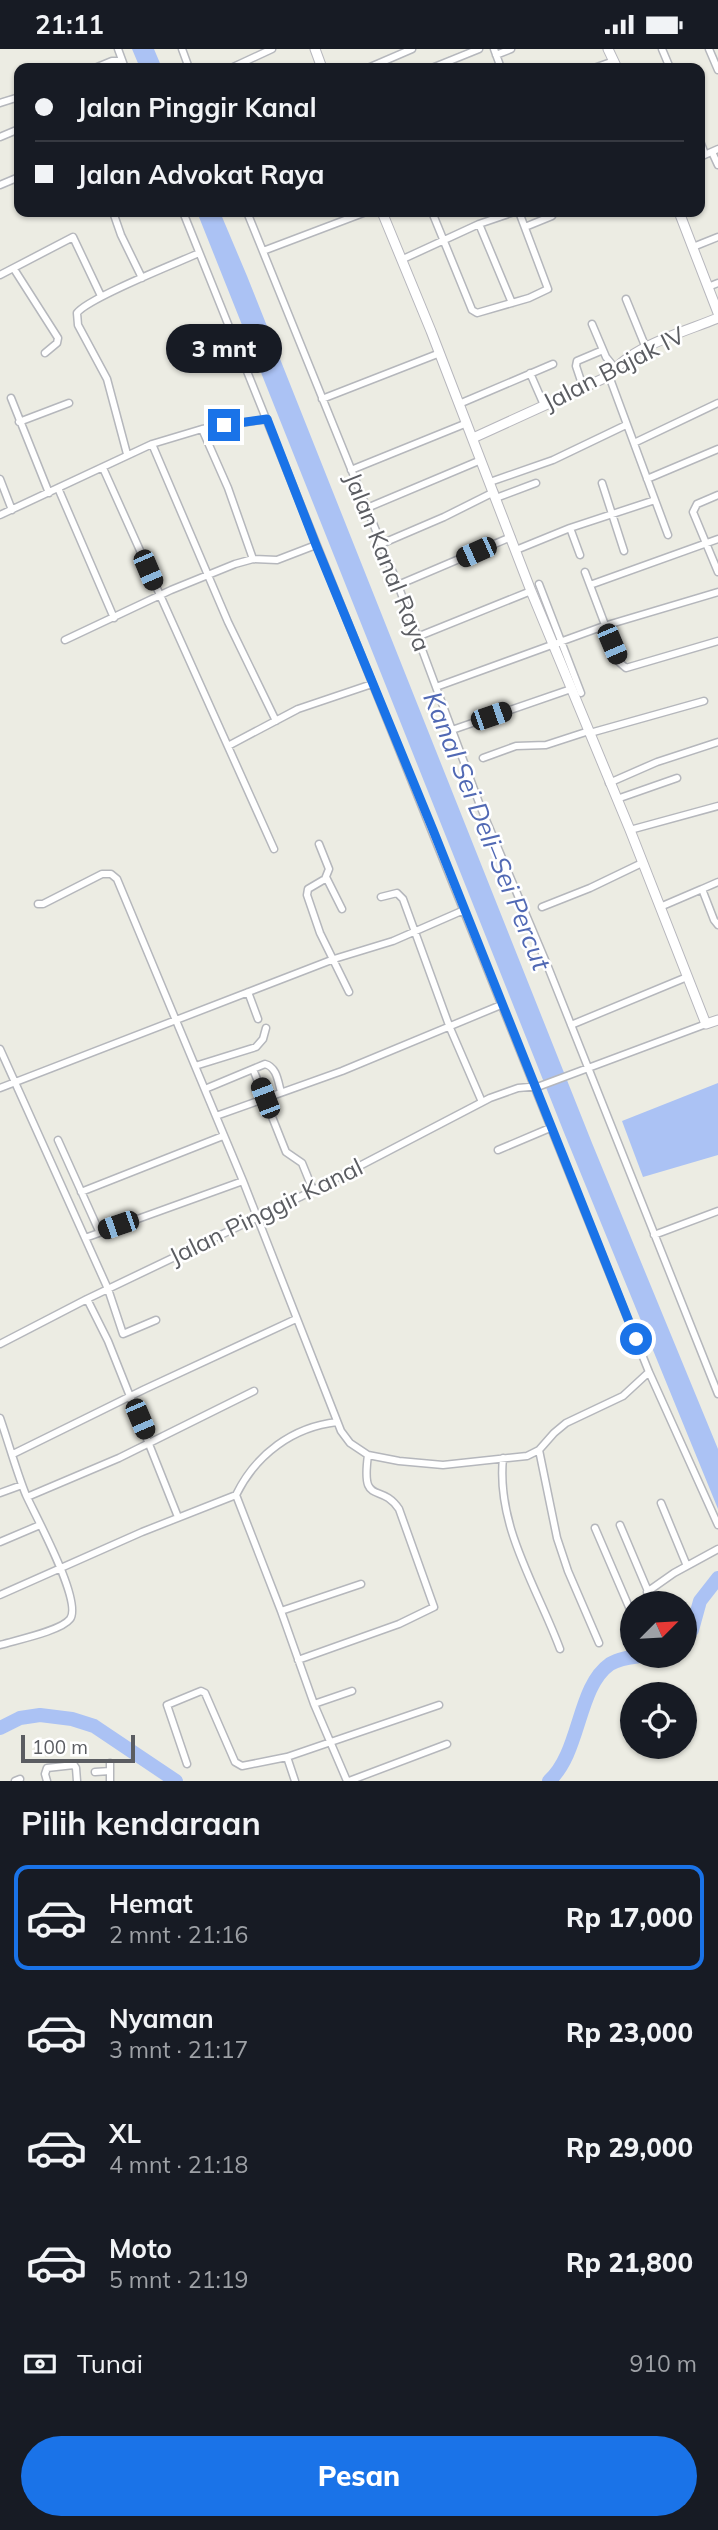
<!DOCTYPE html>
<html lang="id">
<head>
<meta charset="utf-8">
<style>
  body { margin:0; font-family:Mulish,sans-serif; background:#242831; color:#f1f3f6; height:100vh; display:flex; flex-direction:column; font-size:26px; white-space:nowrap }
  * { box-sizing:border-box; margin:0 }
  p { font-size:23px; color:#9ea1a6 }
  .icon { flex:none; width:38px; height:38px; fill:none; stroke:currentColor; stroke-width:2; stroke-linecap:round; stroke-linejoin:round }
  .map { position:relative; height:1732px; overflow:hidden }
  .drawer { display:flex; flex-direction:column; background:#171b24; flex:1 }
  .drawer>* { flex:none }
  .guide { position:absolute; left:14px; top:14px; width:691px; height:154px; border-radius:14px; box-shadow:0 2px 5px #0004; display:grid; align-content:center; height:154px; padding:0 21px; background:#171b24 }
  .needle { width:46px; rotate:66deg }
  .buttons { position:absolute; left:620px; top:1542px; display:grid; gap:14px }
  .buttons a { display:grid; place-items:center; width:77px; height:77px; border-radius:50%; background:#171b24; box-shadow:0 2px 5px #0004; font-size:35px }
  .scale { position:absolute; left:21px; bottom:18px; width:114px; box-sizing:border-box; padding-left:7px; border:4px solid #5b5d62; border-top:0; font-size:19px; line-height:24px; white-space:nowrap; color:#5b5d62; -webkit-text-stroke:5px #fff; paint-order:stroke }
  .end { position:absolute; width:32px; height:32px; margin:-16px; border:9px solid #1a73e8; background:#fff; box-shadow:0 0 0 4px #fff }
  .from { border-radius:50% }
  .bubble { position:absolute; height:49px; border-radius:24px; background:#171b24; box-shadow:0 2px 5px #0004; font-size:23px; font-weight:800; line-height:49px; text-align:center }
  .car { position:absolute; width:21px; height:42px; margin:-21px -10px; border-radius:9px; box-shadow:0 0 5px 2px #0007; background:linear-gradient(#222 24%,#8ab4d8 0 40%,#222 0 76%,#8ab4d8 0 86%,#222 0) }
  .guide b { display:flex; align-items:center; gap:24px; height:66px; font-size:26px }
  .guide b+b { border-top:2px solid #363941 }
  .guide i { width:18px; height:18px; background:#f1f3f6 }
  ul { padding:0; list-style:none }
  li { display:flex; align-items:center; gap:21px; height:105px; margin:0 14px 10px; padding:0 7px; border:4px solid transparent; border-radius:14px }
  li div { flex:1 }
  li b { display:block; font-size:26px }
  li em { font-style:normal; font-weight:800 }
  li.current { border-color:#1a73e8 }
  li>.icon { width:63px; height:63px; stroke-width:1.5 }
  h2 { padding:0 21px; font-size:32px; line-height:84px }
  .pay { display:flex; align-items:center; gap:18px; height:77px; padding:0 21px; font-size:26px }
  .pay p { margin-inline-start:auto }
  .primary-button { display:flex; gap:14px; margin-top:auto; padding:14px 21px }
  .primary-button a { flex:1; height:80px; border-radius:42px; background:#1a73e8; color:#fff; font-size:28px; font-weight:800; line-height:80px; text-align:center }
  .status { display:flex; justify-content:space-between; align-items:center; height:49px; padding:0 35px; background:#171b24; direction:ltr }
  .status svg { height:19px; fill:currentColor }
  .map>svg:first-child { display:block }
  .water { fill:#abc2f4 }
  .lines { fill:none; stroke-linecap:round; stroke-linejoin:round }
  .river { stroke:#abc2f4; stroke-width:14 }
  .street-casing { stroke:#b5b7bc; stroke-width:9 }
  .secondary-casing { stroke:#b7b7bd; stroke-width:11 }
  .street { stroke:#fff; stroke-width:6 }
  .secondary { stroke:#fff; stroke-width:9 }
  .route { stroke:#1a73e8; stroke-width:9 }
  .labels { text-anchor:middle; stroke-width:5; stroke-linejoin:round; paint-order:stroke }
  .street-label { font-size:24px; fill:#5b5d62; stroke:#fff }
  .water-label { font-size:26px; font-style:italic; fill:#5169b4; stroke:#fff }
</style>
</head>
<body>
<div class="status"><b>21:11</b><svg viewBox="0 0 49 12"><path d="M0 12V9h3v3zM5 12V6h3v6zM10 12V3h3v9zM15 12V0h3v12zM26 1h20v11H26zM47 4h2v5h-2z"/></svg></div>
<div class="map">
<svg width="718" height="1732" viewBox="0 0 718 1732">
  <rect width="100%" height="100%" fill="#ecece3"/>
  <path class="water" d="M132,0H154L162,19H140Z
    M197,163H220L247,227L592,1094L718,1400V1460L565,1086Z
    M718,1034V1106L643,1128L622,1072Z"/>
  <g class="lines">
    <path class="river" d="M684,1591L692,1581L700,1552L718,1529
      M0,1679L20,1669L40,1666L72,1670L94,1677L176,1732
      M549,1732C581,1703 577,1638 610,1615C621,1608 636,1608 648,1606"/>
    <g class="street-casing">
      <path id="street" d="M118,0L125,19
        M182,0L189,19
        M494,0L501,19
        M662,0L670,19
        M709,0L718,21
        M496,6L511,0
        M95,19L112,12H122
        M231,19L272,0
        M368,19L412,0
        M432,19L479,0
        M594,19L614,12
        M0,54L19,48
        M0,88L19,80
        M700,92L705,105
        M712,103L718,116
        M700,108L718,100
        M0,136L19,128
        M113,163L121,186L142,229
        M183,163L649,1323L718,1476
        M247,163L398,536L481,759L548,918L718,1345
        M432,163L472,261L477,264L529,249L548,240L519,163
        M479,175L512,254
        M525,178L552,167L554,163
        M693,198L718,188
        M263,202L366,163
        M403,210L479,175L514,163
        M14,220L58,289L57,294L45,304
        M0,226L73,188L101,247
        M708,238L718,234
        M626,250L646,299
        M592,275L606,308L615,319
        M530,324L544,356
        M583,338L576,317L577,312L603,301
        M11,349L49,444
        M322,350L440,304
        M459,355L553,315
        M19,373L69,354
        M202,380L228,439L253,510
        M634,394L718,354
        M152,395L228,573L276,672
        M127,405L107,330L78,276L77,264C88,249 177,214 199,204
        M103,419L274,800
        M351,421L467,374
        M0,430L12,461
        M647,430L718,400
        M490,433L553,411L626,376
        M602,434L624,502
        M58,439L114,569
        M718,446L697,455L693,463L718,523
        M496,449L536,434
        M655,451L668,486
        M367,459L481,411
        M0,466L152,395L202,380L267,370
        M381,495L444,468L494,443
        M516,501L570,479
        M580,506L570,479L655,451L609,327
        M585,523L619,613L626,619L718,592
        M539,535L581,644
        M398,536L511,488
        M590,536L718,490
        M417,588L531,542
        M65,591L171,541L235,515L253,510L277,511L316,496
        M436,638L604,577L718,543
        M452,681L571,640
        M590,684L704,652
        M228,697L298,660L372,635
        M483,709L516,697L546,696L589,682
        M609,734L657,713L718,693
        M617,750L677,729
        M630,781L718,757
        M319,795L329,820L325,830L308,840L307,846L320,884L349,943
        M326,828L342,860
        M702,840L718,833
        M381,848L397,844L403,850L450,979L482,1053
        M38,855H43L102,825H111L117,830L243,1132L341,1382L350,1394L368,1406L399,1412L443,1416L527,1407L539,1401L554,1384L566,1374L623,1347L649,1323
        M542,858L590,839L642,814
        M660,858L702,840L714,871L718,876
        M248,943L258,970
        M571,976L687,928
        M0,1000L108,1240L123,1285L156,1271
        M195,1017L256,998L263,990L266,979
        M253,1020L286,1103L302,1114L313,1141
        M0,1039L334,910L393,892L464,861
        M205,1040L265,1015C277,1018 278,1033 281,1043
        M216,1067L342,1022L501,956
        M58,1091L99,1182
        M498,1101L550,1079
        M81,1143L223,1087
        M654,1186L718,1162
        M85,1189L243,1132
        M87,1250L108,1292L178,1468
        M0,1295L87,1250L300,1148L490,1049L518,1039L540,1037L706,975
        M0,1369C9,1395 16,1421 26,1446C35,1466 83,1553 70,1570C61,1582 16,1591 0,1596
        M337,1373C293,1378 256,1405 236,1446L281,1562L314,1655L347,1732
        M539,1401L557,1489L568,1522L599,1594
        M13,1405L145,1340L296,1270
        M503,1409C496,1477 537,1538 560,1600
        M0,1444L22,1436
        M27,1448L119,1409L254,1342
        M661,1454L687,1517
        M620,1476L653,1554
        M595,1479L632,1565
        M0,1493L40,1476
        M647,1543L674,1524L718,1500
        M0,1546L142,1483L236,1446
        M281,1562L361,1535
        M298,1611L399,1575L434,1558L399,1460C380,1432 361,1459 368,1406
        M314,1655L352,1642
        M287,1708L295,1732
        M110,1714V1732
        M187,1715L167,1656L201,1642L205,1644L235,1713L242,1717L287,1708L439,1656
        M95,1723L110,1722
        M15,1732L20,1730
        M47,1732L45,1725L47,1719L74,1716L76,1719L77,1732
        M349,1732L447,1695"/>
    </g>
    <g class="secondary-casing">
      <path id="secondary" d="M315,0L322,19
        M608,0L617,19
        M382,163L431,282L531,542L630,781L706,975L718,971
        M679,163L718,264
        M473,389L609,327C631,297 684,283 718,269"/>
    </g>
    <use href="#street" class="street"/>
    <use href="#secondary" class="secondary"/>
  </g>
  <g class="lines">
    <path class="route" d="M224,376L267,370L316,496L433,781L636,1290"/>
  </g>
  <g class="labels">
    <g class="street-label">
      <text transform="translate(614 320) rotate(-27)" y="8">Jalan Bajak IV</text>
      <text transform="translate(387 513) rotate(68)" y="8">Jalan Kanal Raya</text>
      <text transform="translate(266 1163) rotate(-26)" y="8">Jalan Pinggir Kanal</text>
    </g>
    <g class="water-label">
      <text transform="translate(487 782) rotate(68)" y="9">Kanal Sei Deli–Sei Percut</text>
    </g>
  </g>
</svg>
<div class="buttons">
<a><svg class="needle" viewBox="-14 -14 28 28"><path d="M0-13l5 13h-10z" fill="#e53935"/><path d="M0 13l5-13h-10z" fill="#9ea1a6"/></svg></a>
<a><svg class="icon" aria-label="locate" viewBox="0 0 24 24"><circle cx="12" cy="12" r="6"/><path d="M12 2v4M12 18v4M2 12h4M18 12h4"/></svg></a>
</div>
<div class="scale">100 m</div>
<i class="end from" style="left:636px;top:1290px"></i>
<i class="end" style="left:224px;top:376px"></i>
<div class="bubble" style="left:166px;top:275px;width:116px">3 mnt</div>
<i class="car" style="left:476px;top:503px;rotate:246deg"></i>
<i class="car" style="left:148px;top:521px;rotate:157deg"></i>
<i class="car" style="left:612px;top:595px;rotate:157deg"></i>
<i class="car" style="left:491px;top:667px;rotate:71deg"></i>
<i class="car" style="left:265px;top:1049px;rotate:339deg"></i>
<i class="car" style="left:118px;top:1176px;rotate:251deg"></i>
<i class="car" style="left:140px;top:1370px;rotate:157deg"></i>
<div class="guide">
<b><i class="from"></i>Jalan Pinggir Kanal</b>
<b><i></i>Jalan Advokat Raya</b>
</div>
</div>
<section class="drawer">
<h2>Pilih kendaraan</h2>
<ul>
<li class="current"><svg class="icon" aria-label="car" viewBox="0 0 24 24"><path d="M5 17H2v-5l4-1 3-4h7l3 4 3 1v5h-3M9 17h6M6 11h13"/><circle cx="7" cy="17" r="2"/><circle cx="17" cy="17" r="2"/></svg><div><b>Hemat</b><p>2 mnt · 21:16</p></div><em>Rp 17,000</em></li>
<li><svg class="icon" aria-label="car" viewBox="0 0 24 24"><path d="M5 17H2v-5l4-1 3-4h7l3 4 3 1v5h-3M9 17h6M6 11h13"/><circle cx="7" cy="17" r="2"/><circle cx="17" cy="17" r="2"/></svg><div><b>Nyaman</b><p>3 mnt · 21:17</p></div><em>Rp 23,000</em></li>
<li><svg class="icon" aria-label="car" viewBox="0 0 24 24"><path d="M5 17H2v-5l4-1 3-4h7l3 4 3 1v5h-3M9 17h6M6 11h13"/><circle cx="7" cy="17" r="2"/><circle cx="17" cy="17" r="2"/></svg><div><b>XL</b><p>4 mnt · 21:18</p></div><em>Rp 29,000</em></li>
<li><svg class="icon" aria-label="car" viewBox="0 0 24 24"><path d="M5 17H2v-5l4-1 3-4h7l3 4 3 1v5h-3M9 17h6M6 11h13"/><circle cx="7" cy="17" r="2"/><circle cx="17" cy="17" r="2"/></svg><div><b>Moto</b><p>5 mnt · 21:19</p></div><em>Rp 21,800</em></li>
</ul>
<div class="pay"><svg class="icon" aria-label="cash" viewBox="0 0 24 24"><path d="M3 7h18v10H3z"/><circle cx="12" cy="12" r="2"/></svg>Tunai<p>910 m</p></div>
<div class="primary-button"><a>Pesan</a></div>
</section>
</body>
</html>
